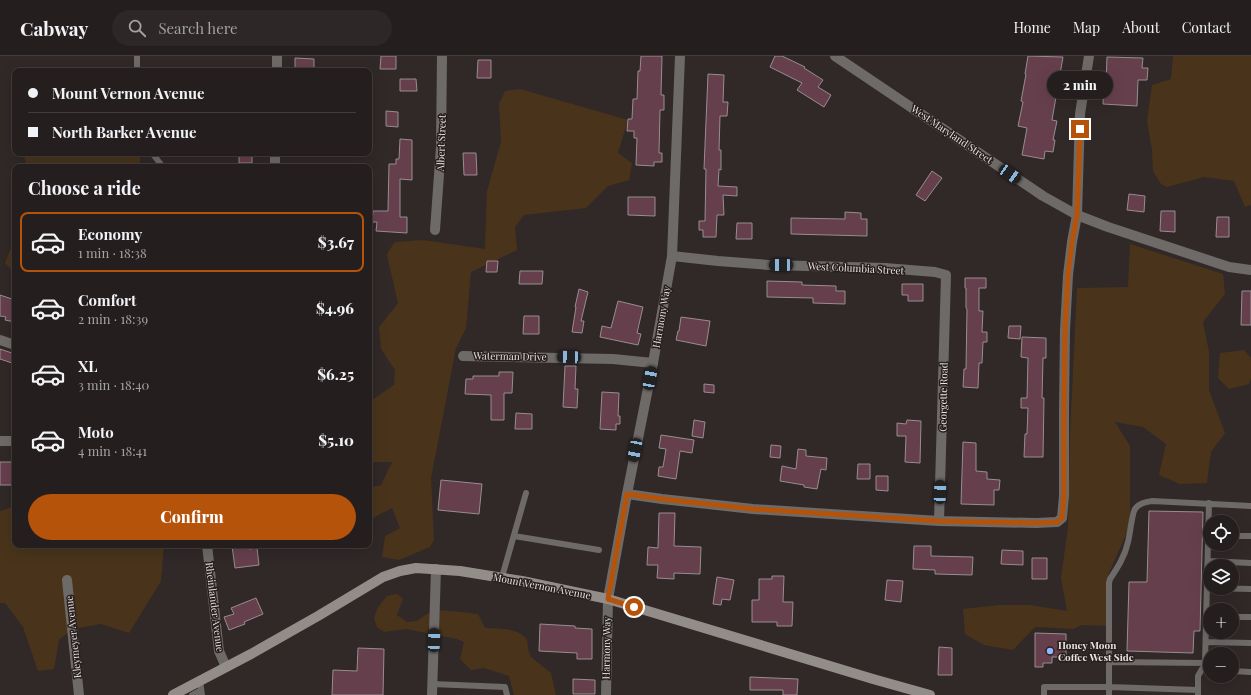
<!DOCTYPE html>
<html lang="en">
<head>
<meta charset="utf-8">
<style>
  body { margin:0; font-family:"Playfair Display",serif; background:#2d2727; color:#f1f3f6; height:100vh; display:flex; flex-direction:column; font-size:15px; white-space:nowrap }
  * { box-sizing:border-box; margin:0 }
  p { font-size:13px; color:#a3a2a4 }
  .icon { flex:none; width:22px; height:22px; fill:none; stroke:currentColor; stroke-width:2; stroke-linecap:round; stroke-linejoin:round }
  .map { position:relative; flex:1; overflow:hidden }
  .panel { position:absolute; left:12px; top:108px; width:360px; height:384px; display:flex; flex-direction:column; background:#251e1e; border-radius:8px; box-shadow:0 4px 16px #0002,0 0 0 1px #423c3c }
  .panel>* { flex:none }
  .hud { position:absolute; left:12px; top:12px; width:360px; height:88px; border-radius:8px; box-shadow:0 4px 16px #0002,0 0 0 1px #423c3c; display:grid; align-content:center; height:88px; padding:0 16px; background:#251e1e }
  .tools { position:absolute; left:1203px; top:459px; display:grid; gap:8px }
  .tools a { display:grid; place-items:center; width:36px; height:36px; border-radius:50%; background:#251e1e; box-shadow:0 4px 16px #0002,0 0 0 1px #423c3c; font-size:20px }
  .end { position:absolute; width:18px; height:18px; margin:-9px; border:5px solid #b45309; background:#fff; box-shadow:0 0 0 2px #fff }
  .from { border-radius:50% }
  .bubble { position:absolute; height:28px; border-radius:14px; background:#251e1e; box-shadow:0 4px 16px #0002,0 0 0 1px #423c3c; font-size:13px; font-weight:800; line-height:28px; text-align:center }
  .car { position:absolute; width:12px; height:24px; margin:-12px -6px; border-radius:5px; box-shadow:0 0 3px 1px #0007; background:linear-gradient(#222 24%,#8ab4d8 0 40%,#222 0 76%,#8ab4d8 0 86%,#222 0) }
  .hud b { display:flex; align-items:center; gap:14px; height:38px; font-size:15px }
  .hud b+b { border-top:1px solid #423c3c }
  .hud i { width:10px; height:10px; background:#f1f3f6 }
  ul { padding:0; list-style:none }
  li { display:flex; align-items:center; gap:12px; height:60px; margin:0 8px 6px; padding:0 8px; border:2px solid transparent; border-radius:8px }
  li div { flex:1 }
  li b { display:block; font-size:15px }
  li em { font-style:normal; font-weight:800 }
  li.active { border-color:#b45309 }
  li>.icon { width:36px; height:36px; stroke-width:1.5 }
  h2 { padding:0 16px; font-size:18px; line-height:48px }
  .button { display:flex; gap:8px; margin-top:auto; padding:8px 16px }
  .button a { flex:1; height:46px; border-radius:24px; background:#b45309; color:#fff; font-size:16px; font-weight:800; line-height:46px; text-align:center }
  header { display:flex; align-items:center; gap:24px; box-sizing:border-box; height:56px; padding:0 20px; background:#251e1e; border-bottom:1px solid #423c3c }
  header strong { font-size:19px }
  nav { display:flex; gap:22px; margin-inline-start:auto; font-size:14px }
  .search { width:280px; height:36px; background:#2d2727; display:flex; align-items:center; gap:10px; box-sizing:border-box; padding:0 14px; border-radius:22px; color:#a3a2a4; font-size:15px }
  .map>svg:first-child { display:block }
  .green { fill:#49341b }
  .building { fill:#663f4d; stroke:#978d90 }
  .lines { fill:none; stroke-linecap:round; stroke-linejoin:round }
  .service { stroke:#6d6a68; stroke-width:6 }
  .minor { stroke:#6d6a68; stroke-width:10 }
  .tertiary { stroke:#6d6a68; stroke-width:10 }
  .secondary { stroke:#938d8a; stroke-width:10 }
  .route { stroke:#b45309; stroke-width:5 }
  .poi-dot { fill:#8fb8fd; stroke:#271f1e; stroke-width:1.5 }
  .labels { text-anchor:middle; stroke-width:3; stroke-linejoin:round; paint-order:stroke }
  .street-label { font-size:10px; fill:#e8e3e2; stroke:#271f1e }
  .poi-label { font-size:10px; font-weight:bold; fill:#e8e3e2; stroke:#271f1e; text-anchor:start }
</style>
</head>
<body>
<header>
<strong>Cabway</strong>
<div class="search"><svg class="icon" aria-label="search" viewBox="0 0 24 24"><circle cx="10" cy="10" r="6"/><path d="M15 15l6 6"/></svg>Search here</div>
<nav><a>Home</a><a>Map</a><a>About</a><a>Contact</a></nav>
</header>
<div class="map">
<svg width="1251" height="639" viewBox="0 0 1251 639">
  <rect width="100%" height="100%" fill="#312828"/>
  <path class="green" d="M1173,0H1251V149L1245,151L1234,125L1204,121L1167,131L1161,128L1153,115L1152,94L1147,65L1152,29L1171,23Z
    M520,33L628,64L618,97L632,107L629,124L608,130L586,152L524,159L515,171L517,194L471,216L466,272L456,292L431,422L434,484L430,491L399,504L382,501L385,480L400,472L392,452L369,464V432L381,429L392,406H369V346L394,329L395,314L381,293L379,271L398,247L387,199L390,193L395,186L423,184L485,193L487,135L501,86L499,48L505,35Z
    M23,97H141L139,111H27Z
    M15,182V217L5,207Z
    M1130,188L1223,218L1225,238L1203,266L1209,296V334L1225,377L1211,396L1207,427L1180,428L1159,419L1166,388L1143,371L1115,366L1130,390V470L1108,519L1107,570L1081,569L1074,573L1035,571L1013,594L984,589L965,578L963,553L999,549H1030L1067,555L1061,522L1068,471L1070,377L1077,232L1128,231Z
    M1244,294L1251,302V323L1249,328L1229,333L1218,322L1220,297Z
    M15,450V489H164L161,525L129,577L101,568L72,573L59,584L54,613L38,615L23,571L5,547H0V455Z
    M397,538L403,543L397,559L407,566L417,565L433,554L452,555L478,558L485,572C501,573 515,571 527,583L528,593L531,601L551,617L556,639H514L509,620L484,612L471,614L460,603L464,586L457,583L406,573L384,576L377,571L374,562L378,551L387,540Z"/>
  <path class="building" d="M381,0H396V13H380Z
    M641,0H662L661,39H664V54H660L659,97H662V106H654V110L636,109L637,82H634V75H627L628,63H632L633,43H637L638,15H640Z
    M775,0H782L805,11L804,12L823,24L818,31L831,39L824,51L797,34L802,27L770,11Z
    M1028,0L1063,1L1052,64L1057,65L1053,84H1055L1053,96L1045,95L1044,103L1022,99L1027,72L1018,70L1023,46L1021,45L1026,18H1025Z
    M1107,1L1143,2L1142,12H1148L1147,24H1138L1137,50L1103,48L1104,27H1106Z
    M295,2L314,3V15H295Z
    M478,4H491V22H477Z
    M708,18L724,19L723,46H728L727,60H720L719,94H721V114L719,113L718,130L737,131V140L723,139L724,159H717L716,181H703V174H699V165H705L706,113H704Z
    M400,23H416L417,35H400Z
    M386,55L398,56V71L386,70Z
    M400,83L412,84V124L400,123V161H407V177L376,175L377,166H372L373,155H388L389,108H396V103H399Z
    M239,97H252V107H239Z
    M463,97H476L477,119H464Z
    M932,115L942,122L925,145L916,139Z
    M1129,138L1145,140L1144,156L1127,154Z
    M628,141H655V160L628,159Z
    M1161,155H1175V176L1160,175Z
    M845,156L861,157V163H867V180L791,178V162L845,163Z
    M1217,161H1229V181H1216Z
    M737,167H752V183H736Z
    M487,205H498L497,216H486Z
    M520,215H543L542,228H519Z
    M965,222H986V232H979V255H983L982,276H987V286H983L982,307H979L978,332L963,331L964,313H966L967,253L966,252V232H965Z
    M767,225L802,226V229L836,230V235H845V248L813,247V242L767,241Z
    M902,228H923V245H908V239H902Z
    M579,233L588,236L581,265H584L582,277L572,276L576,251H575Z
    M1242,235H1251V269H1241Z
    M0,239L12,243L13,240H15V266L5,264L6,261L0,260Z
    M618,245L643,251L637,277L641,278L638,289L600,281L602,270L611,272Z
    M524,260H539V278H523Z
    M681,261L710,265L706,290L676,284L678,275H679Z
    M1009,270H1021L1020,283L1008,282Z
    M1022,281L1046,282V302H1043L1042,342H1044L1043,401H1024L1025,378H1027L1028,352H1021V342H1027L1028,302L1021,301Z
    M0,293L15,298V308L0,303Z
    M565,310H576L575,333H578L577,352L563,351Z
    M499,316H513L512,337H504V364H491V339L465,338L466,323H473V320H499Z
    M704,328L714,329V337L704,336Z
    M602,336L619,337L618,360H620V368H616V374L600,373Z
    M516,357L532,358V373H515Z
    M694,364L705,366L703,382L692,380Z
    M907,364L921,365L920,407L905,406L906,380H897V367L906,368Z
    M661,379L694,384L692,397L680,395L676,423L658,420L659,411H663L666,393L659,392Z
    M963,386L976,387V415L987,416V423L1000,424L999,434H994V449L961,448Z
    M771,389L781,390L780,402L770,401Z
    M798,393L806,394V400L827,402L826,414L821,413L817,433L804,431V429L780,425L782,410L796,413Z
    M0,406H15V429H0Z
    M858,408H870V423H857Z
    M876,420H888V435L876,434Z
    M441,424L482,428L479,458L438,454Z
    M1149,455L1203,456L1200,575H1194L1193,597L1127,595L1129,526H1147Z
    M659,457H675L674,490L701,491L700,518L674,517V523L657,522L658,509H647L648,491L658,492Z
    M241,489H248L249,493L257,492L259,509L235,512L232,490Z
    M914,490H931V500L973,501L972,519L935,518V514L913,513Z
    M1002,494L1023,495V509L1001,508Z
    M1032,502H1047V523H1032Z
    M772,520H784L783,546H793L792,570H777V566H752V544H759V523H772Z
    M717,521L734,524L730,544L722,543L721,549L713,548Z
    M887,524L903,525L901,546L885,544Z
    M256,542L263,558L244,566L245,568L229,574L224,561L234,558L231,552Z
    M540,568L575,570V572L592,573V603H577V597L539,595Z
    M1035,577L1066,578V601H1052V607H1043V611H1035Z
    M939,591L952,592V619H938Z
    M358,592L384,593L383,639H332L333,614L357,615Z
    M750,621L798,623L797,639H783V634H750Z
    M573,623L595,624V638H573Z"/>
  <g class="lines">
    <path class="service" d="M137,15V0
      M152,97L163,111
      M1209,447L1205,607L1207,611L1210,613
      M514,480L599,494
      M1232,480H1251
      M1208,505L1251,507
      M502,521L526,437
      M1207,532L1251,533
      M1232,561H1251
      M1206,586L1251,587
      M1109,606L1205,607
      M1232,615L1251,616
      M200,625L202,639
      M432,628L505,631L507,639
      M192,639L201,634
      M1044,639V631H1109L1198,634
      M1109,639V527L1110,523C1118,511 1125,500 1128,486C1130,479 1132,457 1135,453C1139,447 1146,446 1152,445L1251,450
      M1198,639V620L1202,613L1207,611"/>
    <path class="minor" d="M277,0V15
      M275,111V97
      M435,174L441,91L442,0
      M672,200L718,205L769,209L885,212L935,216L946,219L939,465
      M0,284L15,289
      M463,300L613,303L653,307
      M0,385H15
      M627,438L662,443L753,453L939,465L1036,467L1057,466L1062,462L1064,440V352L1065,274L1068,219L1072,186L1077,159L1080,58L1089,0
      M207,489L219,595L226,611
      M67,524L79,639
      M432,639L436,513
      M606,639L608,543"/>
    <path class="tertiary" d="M835,0L1043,140L1077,159L1108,171L1229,211L1251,214
      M608,543L627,438L653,307L672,200L680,0"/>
    <path class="secondary" d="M173,639L251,598L318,560L383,521L400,515L416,512L460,515L522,525L608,543L873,623L930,639"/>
  </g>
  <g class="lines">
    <path class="route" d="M634,551L608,543L627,438L662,443L753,453L939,465L1036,467L1057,466L1062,462L1064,440V352L1065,274L1068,218L1072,186L1077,159L1080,73"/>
  </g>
  <circle class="poi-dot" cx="1050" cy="595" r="4"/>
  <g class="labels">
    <g class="street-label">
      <text transform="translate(952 78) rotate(34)" y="4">West Maryland Street</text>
      <text transform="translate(441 87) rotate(-88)" y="4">Albert Street</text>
      <text transform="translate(856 212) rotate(3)" y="4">West Columbia Street</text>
      <text transform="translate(661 261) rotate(-80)" y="4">Harmony Way</text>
      <text transform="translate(510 300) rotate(1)" y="4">Waterman Drive</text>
      <text transform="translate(943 341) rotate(-89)" y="4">Georgette Road</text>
      <text transform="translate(542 530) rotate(11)" y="4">Mount Vernon Avenue</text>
      <text transform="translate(215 551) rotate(83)" y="4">Rheinlander Avenue</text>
      <text transform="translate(73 581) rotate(-96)" y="4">Kleymeyer Avenue</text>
      <text transform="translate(606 592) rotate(-89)" y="4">Harmony Way</text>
    </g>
    <g class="poi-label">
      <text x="1058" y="593">Honey Moon<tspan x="1058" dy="12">Coffee West Side</tspan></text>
    </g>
  </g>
</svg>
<div class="tools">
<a><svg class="icon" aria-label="locate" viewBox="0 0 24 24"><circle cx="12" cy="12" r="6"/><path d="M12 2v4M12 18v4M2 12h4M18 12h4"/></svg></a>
<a><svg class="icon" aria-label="layers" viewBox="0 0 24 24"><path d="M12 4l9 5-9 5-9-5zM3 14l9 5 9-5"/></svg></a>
<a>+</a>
<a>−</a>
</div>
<i class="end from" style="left:634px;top:551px"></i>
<i class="end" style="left:1080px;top:73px"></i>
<div class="bubble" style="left:1047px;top:15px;width:66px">2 min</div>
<i class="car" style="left:1010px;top:118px;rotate:124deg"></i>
<i class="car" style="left:781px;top:209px;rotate:270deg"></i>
<i class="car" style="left:569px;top:301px;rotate:272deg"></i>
<i class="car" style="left:650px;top:322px;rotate:11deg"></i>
<i class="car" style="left:635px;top:394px;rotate:191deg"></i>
<i class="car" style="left:940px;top:436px;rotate:2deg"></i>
<i class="car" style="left:434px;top:584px;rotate:2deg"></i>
<div class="hud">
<b><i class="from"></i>Mount Vernon Avenue</b>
<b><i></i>North Barker Avenue</b>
</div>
<section class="panel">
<h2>Choose a ride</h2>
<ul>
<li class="active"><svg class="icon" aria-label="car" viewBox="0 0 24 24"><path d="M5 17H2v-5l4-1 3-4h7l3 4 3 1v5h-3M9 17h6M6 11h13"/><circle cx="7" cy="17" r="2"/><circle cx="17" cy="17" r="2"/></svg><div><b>Economy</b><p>1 min · 18:38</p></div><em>$3.67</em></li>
<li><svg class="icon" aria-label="car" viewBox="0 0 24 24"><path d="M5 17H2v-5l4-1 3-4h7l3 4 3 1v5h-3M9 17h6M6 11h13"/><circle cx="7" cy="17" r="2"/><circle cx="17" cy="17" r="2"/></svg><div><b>Comfort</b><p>2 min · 18:39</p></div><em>$4.96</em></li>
<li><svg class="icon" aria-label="car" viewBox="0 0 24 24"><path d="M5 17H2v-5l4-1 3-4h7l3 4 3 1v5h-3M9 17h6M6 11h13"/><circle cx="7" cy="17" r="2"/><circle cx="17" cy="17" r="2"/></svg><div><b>XL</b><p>3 min · 18:40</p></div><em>$6.25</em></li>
<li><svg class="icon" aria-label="car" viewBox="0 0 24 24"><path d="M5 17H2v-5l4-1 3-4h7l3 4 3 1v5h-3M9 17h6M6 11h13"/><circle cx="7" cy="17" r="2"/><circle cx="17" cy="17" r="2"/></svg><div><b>Moto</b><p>4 min · 18:41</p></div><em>$5.10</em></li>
</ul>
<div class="button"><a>Confirm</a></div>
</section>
</div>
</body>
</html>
